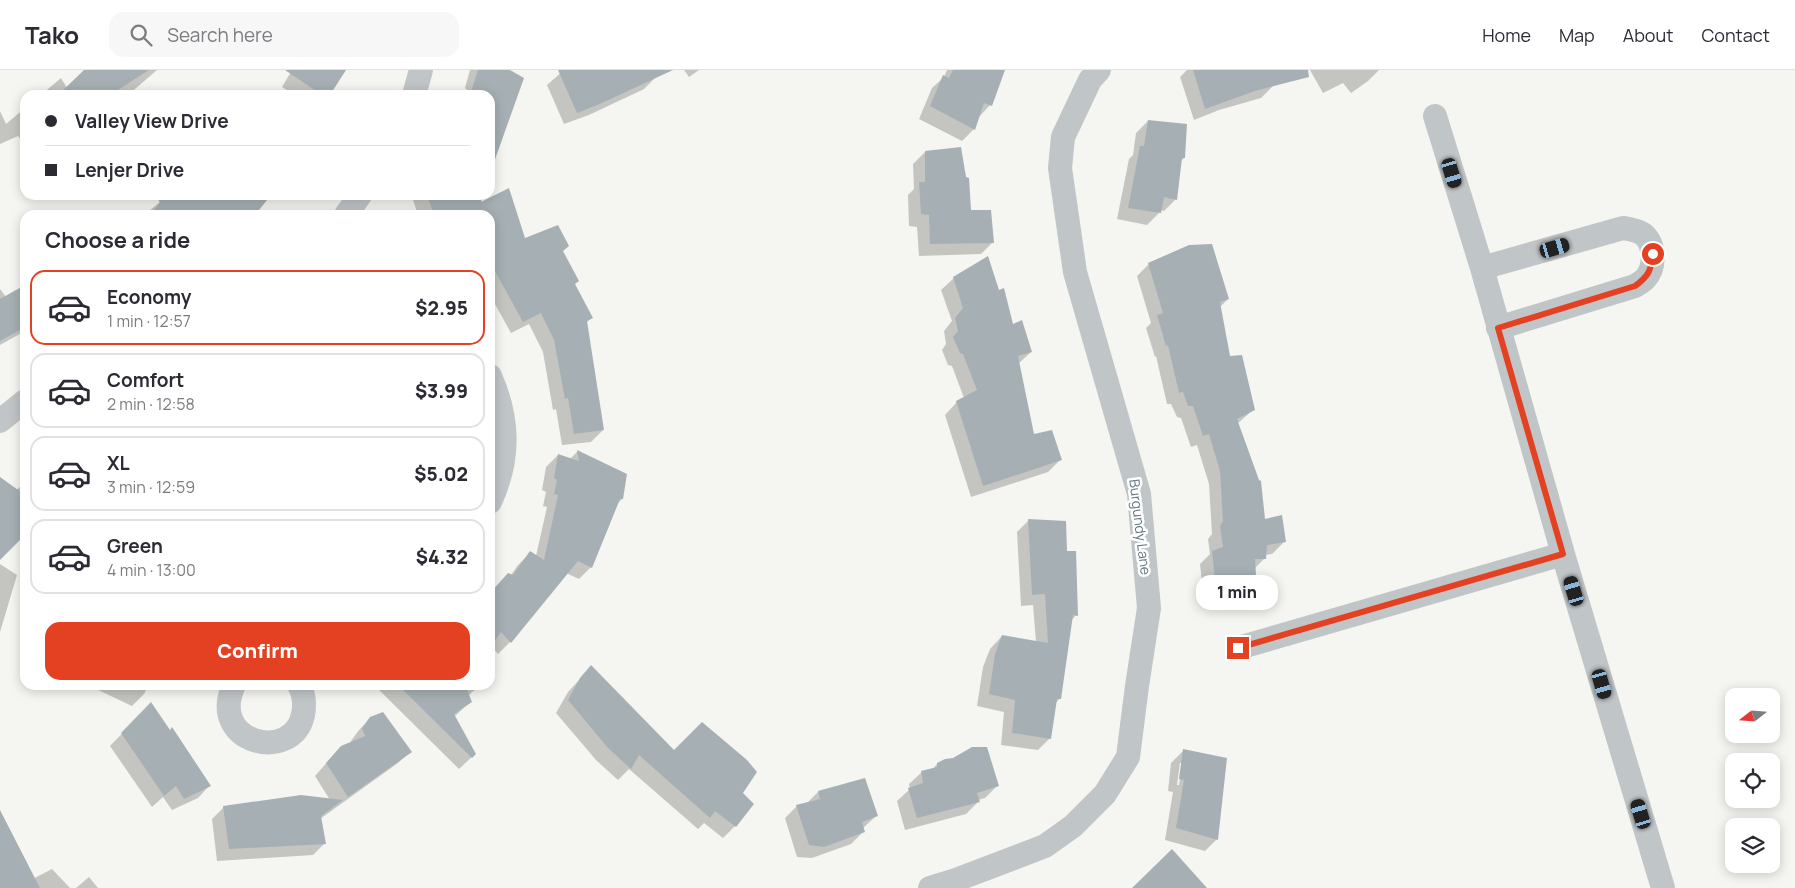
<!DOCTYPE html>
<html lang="en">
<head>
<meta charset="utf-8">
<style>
  body { margin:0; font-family:Manrope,sans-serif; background:#f7f7f7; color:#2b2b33; height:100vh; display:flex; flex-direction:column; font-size:19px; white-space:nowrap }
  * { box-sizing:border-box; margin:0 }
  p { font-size:16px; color:#7c7c81 }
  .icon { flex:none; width:28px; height:28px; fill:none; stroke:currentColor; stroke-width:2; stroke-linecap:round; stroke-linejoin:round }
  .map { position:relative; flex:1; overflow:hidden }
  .drawer { position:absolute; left:20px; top:140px; width:475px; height:480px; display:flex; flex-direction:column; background:#fff; border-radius:15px; box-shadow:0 2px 12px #0003 }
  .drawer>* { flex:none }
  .guide { position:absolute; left:20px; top:20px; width:475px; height:110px; border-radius:15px; box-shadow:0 2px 12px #0003; display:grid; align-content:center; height:110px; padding:0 25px; background:#fff }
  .needle { width:32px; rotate:253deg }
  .controls { position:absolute; left:1725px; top:618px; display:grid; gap:10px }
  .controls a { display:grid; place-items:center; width:55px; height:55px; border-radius:10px; background:#fff; box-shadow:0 2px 12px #0003; font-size:25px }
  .end { position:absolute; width:22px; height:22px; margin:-11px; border:6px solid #e44022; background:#fff; box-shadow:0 0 0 2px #fff }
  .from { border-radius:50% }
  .bubble { position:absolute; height:35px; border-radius:15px; background:#fff; box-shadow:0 2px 12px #0003; font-size:16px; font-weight:800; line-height:35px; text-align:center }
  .car { position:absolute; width:15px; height:30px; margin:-15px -8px; border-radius:6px; box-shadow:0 0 4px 1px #0007; background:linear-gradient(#222 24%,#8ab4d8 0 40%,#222 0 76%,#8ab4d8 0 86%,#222 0) }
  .guide b { display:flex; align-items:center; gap:18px; height:48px; font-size:19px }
  .guide b+b { border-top:1px solid #e1e1e2 }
  .guide i { width:12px; height:12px; background:#2b2b33 }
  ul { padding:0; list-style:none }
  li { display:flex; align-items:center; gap:15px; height:75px; margin:0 10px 8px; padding:0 15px; border:2px solid #e1e1e2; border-radius:15px }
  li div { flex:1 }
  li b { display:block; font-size:19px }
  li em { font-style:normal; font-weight:800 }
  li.on { border-color:#e44022 }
  li>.icon { width:45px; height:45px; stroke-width:1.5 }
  h2 { padding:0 25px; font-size:22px; line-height:60px }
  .button { display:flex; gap:10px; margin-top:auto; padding:10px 25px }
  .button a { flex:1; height:58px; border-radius:15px; background:#e44022; color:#fff; font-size:20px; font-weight:800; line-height:58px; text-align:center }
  header { display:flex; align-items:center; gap:30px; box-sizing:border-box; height:70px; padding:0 25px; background:#fff; border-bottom:1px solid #e1e1e2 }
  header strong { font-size:24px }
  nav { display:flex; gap:28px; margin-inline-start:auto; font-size:18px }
  .search { width:350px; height:45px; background:#f7f7f7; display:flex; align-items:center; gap:12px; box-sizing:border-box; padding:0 18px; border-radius:15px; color:#7c7c81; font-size:19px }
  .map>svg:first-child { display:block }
  .shadow { fill:#0003; fill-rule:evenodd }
  .building { fill:#a6b0b4 }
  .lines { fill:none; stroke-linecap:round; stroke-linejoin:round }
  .minor { stroke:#c0c5c7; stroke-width:24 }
  .route { stroke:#e44022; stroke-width:6 }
  .labels { text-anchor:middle; stroke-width:5; stroke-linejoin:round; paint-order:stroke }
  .street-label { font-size:14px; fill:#637782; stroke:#fff }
</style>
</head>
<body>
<header>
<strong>Tako</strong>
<div class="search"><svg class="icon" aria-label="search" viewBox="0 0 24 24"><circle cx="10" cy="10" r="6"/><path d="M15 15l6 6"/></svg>Search here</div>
<nav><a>Home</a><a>Map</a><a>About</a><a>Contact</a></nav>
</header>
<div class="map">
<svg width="1795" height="818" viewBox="0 0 1795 818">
  <rect width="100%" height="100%" fill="#f5f5f1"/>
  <path class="shadow" d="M86,0H157L128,25H41L61,8L67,18Z
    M292,0H344L329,25H288L290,22L282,17Z
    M470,0H510L490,85V25H465L467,20L465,18Z
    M564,0H652L656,7L644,19L589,45L564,54L547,15Z
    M684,0H699L689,7Z
    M947,0H1004L990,35L978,48L974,59L962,71L919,49L932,18L944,7Z
    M1187,0H1282L1273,16L1261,28L1219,40L1194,50L1180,7Z
    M1310,0H1379L1368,11L1351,23L1343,13L1323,23Z
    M25,38V75L18,66L0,74V41L6,54Z
    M1148,51L1184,88L1180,92L1176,129L1164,141L1160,140L1159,143L1147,155L1117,149L1129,89L1133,85L1136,63Z
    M925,82L993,172L981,184L919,186L917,157L909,156L908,125L914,119L913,94Z
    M168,125H182L205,132L219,125H270L251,145H149L148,142Z
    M414,125H482L478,134L525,170L562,181L574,215L591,248L586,253L603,360L591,372L562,375L556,339L553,340L543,282L529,254L511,263L490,225V145H418L412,127Z
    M1149,194L1228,229L1220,237L1229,288L1254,339L1237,354L1264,450L1284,472L1272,484L1265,485V488L1254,499L1255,505L1243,517L1203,522L1200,494L1210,484L1208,469L1212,464L1209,414L1197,375L1191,377L1181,348L1177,347L1171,334H1167L1156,286L1155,287L1146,258L1151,253L1137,206Z
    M954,208L998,222L1012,255L1031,282L1018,294L1033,366L1060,390L1048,402L971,427L945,345L957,332L964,328L952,296L948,295L942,280L946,274L944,261L952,251L941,220Z
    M25,216V261L0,275V219L6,227Z
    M578,381L622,429L616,435L591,497L579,509L566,503L510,572L498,584L490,575V523L511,505L518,495L530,483L536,486L547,437L543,436L546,422L542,420L546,397L558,385L570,389Z
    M25,413V464L0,484V417L16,420Z
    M1029,450L1066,483L1076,545L1071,551L1060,628L1055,634L1050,668L1038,680L1001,675L1004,642L977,636L983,597L990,579L1002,566L1036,572L1033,535L1021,536L1017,462Z
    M0,494L17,505L0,562Z
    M591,597L674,682L741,723L752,734L735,756L723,768L704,753L698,759L629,699L618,710L596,690L556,643L568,622Z
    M98,615H149L144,624L132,636L96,619Z
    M374,615H480L468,626L470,632L454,647L475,684L459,699Z
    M139,646L209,716L198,728L172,740L163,727L152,737L110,676Z
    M371,648L410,682L398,693L320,749L325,773L313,785L217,791L212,749L224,737L330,730L315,706L329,690L351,673V671L359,660Z
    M1183,681L1217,769L1205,781L1165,770L1173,722L1168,721L1171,693ZM1180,693H1182L1179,715H1177Z
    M937,694L997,716L985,728L978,730V732L966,744L905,760L897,731L910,719L909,714L922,702L932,700Z
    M818,722L876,746L862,759L863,762L851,774L812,788L797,787L785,748L797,736L807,733Z
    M52,799L70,818H19L23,814Z
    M89,807L98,818H76Z"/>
  <path class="building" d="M84,0H149L110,25H58Z
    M285,0H346L330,25H322Z
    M478,0H510L524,8L493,95H490V25H470Z
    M558,0H673L602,33L577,43Z
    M953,0H1005L992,36L984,33L975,60L930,36L943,5L949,8Z
    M1193,0H1308L1309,7L1255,21L1205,39Z
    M1148,50L1187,54L1185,88H1182L1177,130L1164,127L1161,143L1128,138L1140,76H1144Z
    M961,77L966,107L969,108L971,140H991L994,173L930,174L929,145L921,144L919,112H925V81Z
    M509,118L525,168L558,155L569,176L563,181L579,211L575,214L593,248L587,251L604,360L574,364L568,328L565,329L554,270L541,243L523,252L490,192V145H434L427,125H483L481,132Z
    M156,125H199L205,130L216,125H271L255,145H149L160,133Z
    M1212,174L1229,229L1220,232L1230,286L1242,285L1255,340L1237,349L1259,410L1261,411L1265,449L1282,445L1286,472L1267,475L1266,489H1255L1256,505L1215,510L1212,481L1223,477L1220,456L1223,451L1220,401L1209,364L1203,366L1193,336H1188L1183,322L1179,323L1168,275L1166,276L1157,245L1163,243L1148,193L1189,175Z
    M988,186L999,220L1004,218L1013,254L1022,250L1032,282L1018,286L1034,364L1052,360L1062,390L983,416L956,331L977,320L963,284L960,283L953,267L958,261L955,248L963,238L953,207Z
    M25,215V257L0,271V229Z
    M577,380L627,404L623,429H620L592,498L578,491L511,573L501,562L490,577V523L508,503L513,505L530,481L544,490L558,425L554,424L557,410L554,408L558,384L579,391Z
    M0,407L25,425V465L0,490Z
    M1028,449L1066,451L1067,481H1076L1078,546L1073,545L1061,629H1057L1051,669L1012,663L1015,630L989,624L995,584L1002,565L1048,573L1045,524L1032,525Z
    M591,595L674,680L702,652L747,690L757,702L743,723L754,734L736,757L715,741L710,748L639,685L631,699L608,678L568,630L580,608Z
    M398,615H465L472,632L454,644L476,684L472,688Z
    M151,632L170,660L172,657L211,716L184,729L176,716L164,726L121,663Z
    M383,642L412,682L348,727L326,693L341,676L365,666L362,658L370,647Z
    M972,677H987L999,716L977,723L980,732L917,748L908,718L923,713L921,701L937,697V693L945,689L953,688Z
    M1183,679L1227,688L1218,770L1176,758L1184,710L1179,709Z
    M865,708L878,746L862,752L865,762L824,777L809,775L796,735L820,729L818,721Z
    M301,725L343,730L321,746L326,774L229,779L223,736Z
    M0,740L40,818H0Z
    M1172,779L1207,818H1132Z"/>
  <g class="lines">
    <path class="minor" d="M414,25L421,0
      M1435,46L1482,198L1563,484L1663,818
      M346,145L360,125
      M1482,198L1623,158C1630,159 1637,160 1643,164C1655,174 1656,197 1645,209C1643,211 1638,214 1635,216L1498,258
      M490,306C509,349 510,389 490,432
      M0,351L25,331
      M1238,578L1563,484
      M234,615C207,673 292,694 303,645C305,635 304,624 299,615
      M930,818L956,810L1045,776L1073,756L1105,724L1128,687L1137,616L1149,538L1139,424L1075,202L1060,98L1063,67L1090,10L1099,0"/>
  </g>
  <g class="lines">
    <path class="route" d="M1238,578L1563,484L1498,258L1635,216C1649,206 1651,200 1653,184"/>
  </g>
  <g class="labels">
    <g class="street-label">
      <text transform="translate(1140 457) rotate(83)" y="5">Burgundy Lane</text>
    </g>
  </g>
</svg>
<div class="controls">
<a><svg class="needle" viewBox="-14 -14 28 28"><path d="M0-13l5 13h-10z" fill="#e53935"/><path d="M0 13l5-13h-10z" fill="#7c7c81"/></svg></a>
<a><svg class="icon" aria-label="locate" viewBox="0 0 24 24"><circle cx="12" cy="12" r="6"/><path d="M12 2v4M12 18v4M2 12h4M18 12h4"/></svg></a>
<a><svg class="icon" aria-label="layers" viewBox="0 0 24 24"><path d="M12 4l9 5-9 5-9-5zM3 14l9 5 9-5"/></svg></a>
</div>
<i class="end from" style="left:1653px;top:184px"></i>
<i class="end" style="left:1238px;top:578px"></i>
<div class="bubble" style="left:1196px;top:505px;width:82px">1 min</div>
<i class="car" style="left:1452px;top:103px;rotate:163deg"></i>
<i class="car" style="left:1555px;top:178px;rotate:74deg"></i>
<i class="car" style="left:1574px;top:521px;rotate:343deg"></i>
<i class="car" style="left:1602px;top:614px;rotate:164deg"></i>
<i class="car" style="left:1641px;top:744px;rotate:343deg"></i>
<div class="guide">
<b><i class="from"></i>Valley View Drive</b>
<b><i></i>Lenjer Drive</b>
</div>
<section class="drawer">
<h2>Choose a ride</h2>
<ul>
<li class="on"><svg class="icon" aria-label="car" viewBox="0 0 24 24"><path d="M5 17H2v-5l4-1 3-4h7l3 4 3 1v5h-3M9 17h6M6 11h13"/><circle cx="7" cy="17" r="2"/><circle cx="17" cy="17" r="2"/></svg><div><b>Economy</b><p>1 min · 12:57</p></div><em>$2.95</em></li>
<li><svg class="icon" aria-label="car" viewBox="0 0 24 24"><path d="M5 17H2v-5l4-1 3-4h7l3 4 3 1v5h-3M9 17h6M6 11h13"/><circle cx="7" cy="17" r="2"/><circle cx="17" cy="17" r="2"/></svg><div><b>Comfort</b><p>2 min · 12:58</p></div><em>$3.99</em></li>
<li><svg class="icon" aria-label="car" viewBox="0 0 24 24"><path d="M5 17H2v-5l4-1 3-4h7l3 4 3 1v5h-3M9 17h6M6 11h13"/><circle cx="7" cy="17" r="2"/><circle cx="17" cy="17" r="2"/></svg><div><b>XL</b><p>3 min · 12:59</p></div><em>$5.02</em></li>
<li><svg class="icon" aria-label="car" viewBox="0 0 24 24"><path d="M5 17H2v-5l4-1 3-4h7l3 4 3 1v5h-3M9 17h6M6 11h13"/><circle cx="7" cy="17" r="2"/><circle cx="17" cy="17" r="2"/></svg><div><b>Green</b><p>4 min · 13:00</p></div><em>$4.32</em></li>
</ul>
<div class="button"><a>Confirm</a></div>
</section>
</div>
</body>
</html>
